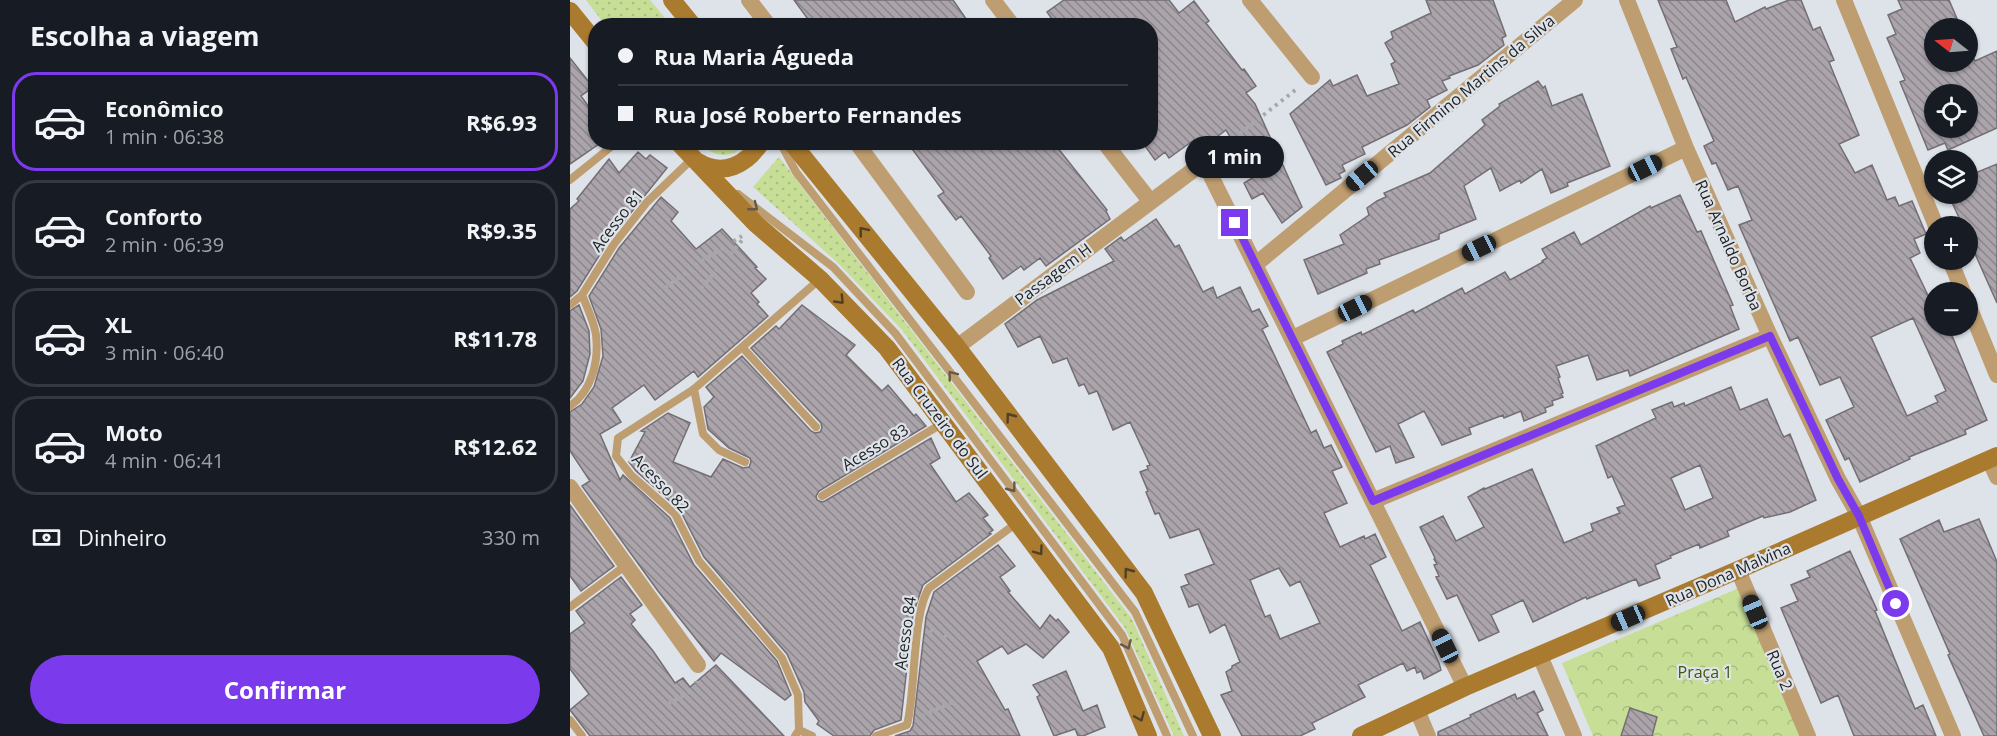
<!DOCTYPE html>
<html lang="pt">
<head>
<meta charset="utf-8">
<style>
  body { margin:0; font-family:"Open Sans",sans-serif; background:#242831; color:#f1f3f6; height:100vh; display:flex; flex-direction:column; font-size:22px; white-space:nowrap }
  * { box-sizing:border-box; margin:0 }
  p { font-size:20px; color:#9ea1a6 }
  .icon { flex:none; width:33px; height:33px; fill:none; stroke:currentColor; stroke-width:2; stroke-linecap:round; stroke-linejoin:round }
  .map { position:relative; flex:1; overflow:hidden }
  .details { display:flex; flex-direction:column; background:#171b24; width:570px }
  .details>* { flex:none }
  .hud { position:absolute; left:18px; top:18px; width:570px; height:132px; border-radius:24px; box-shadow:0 2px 4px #0004; display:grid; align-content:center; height:132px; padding:0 30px; background:#171b24 }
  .needle { width:39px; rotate:287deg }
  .controls { position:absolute; left:1354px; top:18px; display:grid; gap:12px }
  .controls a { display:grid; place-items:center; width:54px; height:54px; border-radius:50%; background:#171b24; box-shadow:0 2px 4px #0004; font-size:30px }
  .end { position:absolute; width:27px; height:27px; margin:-14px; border:8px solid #7c3aed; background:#fff; box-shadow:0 0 0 3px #fff }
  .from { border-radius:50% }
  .bubble { position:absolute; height:42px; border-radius:21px; background:#171b24; box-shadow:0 2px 4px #0004; font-size:20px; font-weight:700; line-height:42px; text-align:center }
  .car { position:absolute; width:18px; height:36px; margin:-18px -9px; border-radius:8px; box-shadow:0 0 4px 2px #0007; background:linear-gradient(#222 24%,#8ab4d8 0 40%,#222 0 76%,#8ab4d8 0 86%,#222 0) }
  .hud b { display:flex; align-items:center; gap:21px; height:57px; font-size:22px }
  .hud b+b { border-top:2px solid #363941 }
  .hud i { width:15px; height:15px; background:#f1f3f6 }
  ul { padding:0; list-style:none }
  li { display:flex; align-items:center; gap:18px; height:99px; margin:0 12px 9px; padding:0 18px; border:3px solid #363941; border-radius:24px }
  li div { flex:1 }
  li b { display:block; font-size:22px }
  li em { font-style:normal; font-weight:700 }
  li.active { border-color:#7c3aed }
  li>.icon { width:54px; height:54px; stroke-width:1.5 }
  h2 { padding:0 30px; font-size:27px; line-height:72px }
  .pay { display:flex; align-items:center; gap:15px; height:66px; padding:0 30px; font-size:22px }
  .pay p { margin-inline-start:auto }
  .cta { display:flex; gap:12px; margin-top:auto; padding:12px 30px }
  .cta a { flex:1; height:69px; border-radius:36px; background:#7c3aed; color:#fff; font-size:24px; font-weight:700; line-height:69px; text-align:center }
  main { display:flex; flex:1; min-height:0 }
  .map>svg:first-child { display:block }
  .grass { fill:url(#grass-dots) }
  .park { fill:url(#park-crowns) }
  .building { fill:url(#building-back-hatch); stroke:#736e73; stroke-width:1.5; fill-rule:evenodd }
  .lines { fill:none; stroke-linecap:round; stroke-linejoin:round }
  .path { stroke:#a4a9ad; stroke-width:4; stroke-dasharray:3 4.5; stroke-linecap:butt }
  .lane { stroke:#be9d70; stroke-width:8 }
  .street { stroke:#be9d70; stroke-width:16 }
  .secondary { stroke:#aa7a2e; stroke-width:18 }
  .oneway { stroke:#675946 }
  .oneway2 { stroke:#504027 }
  .route { stroke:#7c3aed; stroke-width:8 }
  .labels { text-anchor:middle; stroke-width:4.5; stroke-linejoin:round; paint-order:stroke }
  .street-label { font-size:16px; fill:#1f2123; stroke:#dde3e9 }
  .park-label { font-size:16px; fill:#455802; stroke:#dde3e9 }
</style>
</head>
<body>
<main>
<section class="details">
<h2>Escolha a viagem</h2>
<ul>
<li class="active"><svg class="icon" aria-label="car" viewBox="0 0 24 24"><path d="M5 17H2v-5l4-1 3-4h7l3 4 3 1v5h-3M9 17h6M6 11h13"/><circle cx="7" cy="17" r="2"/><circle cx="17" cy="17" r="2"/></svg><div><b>Econômico</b><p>1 min · 06:38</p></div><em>R$6.93</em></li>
<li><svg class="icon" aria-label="car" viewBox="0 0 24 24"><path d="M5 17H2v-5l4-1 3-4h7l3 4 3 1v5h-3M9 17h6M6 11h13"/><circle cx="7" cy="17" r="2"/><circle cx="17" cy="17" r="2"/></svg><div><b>Conforto</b><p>2 min · 06:39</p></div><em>R$9.35</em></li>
<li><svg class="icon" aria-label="car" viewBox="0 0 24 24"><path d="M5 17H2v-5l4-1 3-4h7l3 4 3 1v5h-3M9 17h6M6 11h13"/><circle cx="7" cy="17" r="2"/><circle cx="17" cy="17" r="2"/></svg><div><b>XL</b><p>3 min · 06:40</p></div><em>R$11.78</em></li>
<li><svg class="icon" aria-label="car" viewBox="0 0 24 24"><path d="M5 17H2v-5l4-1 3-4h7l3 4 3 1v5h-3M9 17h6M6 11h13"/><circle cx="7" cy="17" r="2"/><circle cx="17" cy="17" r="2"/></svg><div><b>Moto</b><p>4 min · 06:41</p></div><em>R$12.62</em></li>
</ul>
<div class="pay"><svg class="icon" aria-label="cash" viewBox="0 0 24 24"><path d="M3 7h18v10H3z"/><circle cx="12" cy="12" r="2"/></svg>Dinheiro<p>330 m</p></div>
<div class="cta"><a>Confirmar</a></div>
</section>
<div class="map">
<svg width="1427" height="736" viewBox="0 0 1427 736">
  <defs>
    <pattern id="grass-dots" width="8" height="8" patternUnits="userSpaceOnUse" patternTransform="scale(1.5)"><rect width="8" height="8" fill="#c7de97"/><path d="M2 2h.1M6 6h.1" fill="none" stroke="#aabe82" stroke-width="1.8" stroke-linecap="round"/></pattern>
    <pattern id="park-crowns" width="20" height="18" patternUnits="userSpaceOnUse" patternTransform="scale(1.5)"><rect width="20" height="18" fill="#c7de97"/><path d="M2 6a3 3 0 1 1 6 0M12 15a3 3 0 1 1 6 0" fill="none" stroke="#aabe82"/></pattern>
    <pattern id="building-back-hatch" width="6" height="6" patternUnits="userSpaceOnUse" patternTransform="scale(1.5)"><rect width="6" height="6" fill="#aba5ab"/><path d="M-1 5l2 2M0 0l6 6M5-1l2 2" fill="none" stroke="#8b868b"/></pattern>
  </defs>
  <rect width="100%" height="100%" fill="#dde3e9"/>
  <path class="grass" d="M16,0H80L101,25H35Z
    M129,143H175C162,161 144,157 129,143Z
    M209,157L562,619L614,736H604L555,628L332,330L268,263L183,187Z"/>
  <path class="park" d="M1169,588L1230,736H1023L992,663Z"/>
  <path class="building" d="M224,0H383L401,26H243Z
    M494,0H599L609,13L624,1L639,21L636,23L672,70L674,69L686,86L676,93L685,104L732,207L712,223L693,193L682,199L674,183L684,177L656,130L631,149L624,140L599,158L595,152L585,160L573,143L580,142V138L584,136L580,131V26H487L477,12Z
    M856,0H923L936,36L932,38L934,45L908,65L879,76L880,78L872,81L877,90L857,100L860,107L837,125L792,147L795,154L772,165L775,171L769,174L771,178L756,185L720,114L760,80L763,86L787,75L797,96L829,84L821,64L825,62L815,43L823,38L821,32L861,13Z
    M1088,0H1156L1165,22L1195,7L1196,9L1219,0H1231L1243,30L1250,27L1264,60L1259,62L1289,135L1269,144L1285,173L1302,165L1317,200L1325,197L1329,206L1342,201L1356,234L1344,239L1350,253L1340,258L1365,310V326H1378L1417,420L1395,430L1396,434L1339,457L1340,459L1290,482L1279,458L1275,460L1256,420L1284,407L1270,377L1250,385L1228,337L1220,341L1169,225L1182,220L1168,186L1158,190L1146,163L1142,164L1134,146L1144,141L1116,77L1113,79L1101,49L1107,47ZM1343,318L1376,391L1365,396L1368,402L1337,416L1301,337Z
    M1328,0H1379L1391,28H1365V62H1398L1403,57L1405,61L1427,51V128L1378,150L1375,143L1358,150L1330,82L1335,80L1317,38L1326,34L1318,15L1332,9ZM1365,94H1398V128H1365Z
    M0,58L23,87L11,96L26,117V125L19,130L26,142L29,144L0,164Z
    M968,81L973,88L975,86L982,106L1012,94L1040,166L997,183L998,186L981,193L972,169L951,183L950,180L930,191L921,168L894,186L906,219L869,234V239L809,260L810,264L796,269L797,273L748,294L734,260L774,244L770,235L799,215L797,208L807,201L816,197L814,193L860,173L915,125L912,120L930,106L929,104Z
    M337,142H483L537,210L536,211L540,219L476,266L470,258L454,270L451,266L433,279L419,258L421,256L391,216L386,220L368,196L374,192Z
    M68,152L76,159L80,155L97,168L39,240L7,291L0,297V209L9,201L7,199L39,159L49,173Z
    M1427,164V303L1398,238V226H1393L1378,194H1398V176Z
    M1110,195L1127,232L1131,231L1163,305L1160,306L1169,329L1060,376L1058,370L1027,380L1018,355L986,366L990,377L988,378L993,393L991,394L993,397L982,401L983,405L975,408L976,412L954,421L951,411L934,418L933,415L899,428L901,434L872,445L854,411L828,424L844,457L826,463L820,446L806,452L757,352L773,344L772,341L791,332L792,335L843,310L845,313L892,288L895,294L935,272L940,280L973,262L972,261L977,258L972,249L1004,232L1011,245L1080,206L1081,208Z
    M91,197L108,212L101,221L126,249L152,229L187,267L185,268L196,279L181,293L189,302L187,304L198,316L128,377L124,371L85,400L74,385L42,408L51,422L30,434L50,480L53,475L100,518L124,565L207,661L221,695L215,700L151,653L144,661L130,644L88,591L12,486L20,481L0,451V412L12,404L24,387L33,356L31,329L19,296L49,248Z
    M586,219L605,247L609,245L633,292L643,287L647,298L670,287L682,312L689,309L698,326L692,329L741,433L746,430L754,448L761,445L772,467L762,471L777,503L754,513L770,547L794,536L795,539L805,534L816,557L800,565L832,631L850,622L869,663L871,670L854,679L851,671L847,673L845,667L837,671L833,663L788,685L795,697L742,723L745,729L730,736H672L651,695L662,691L656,672L662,668V666L670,662L655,624L640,633L628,604L619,607L611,587L619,584L615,575L644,564L629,529L600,538L589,513L585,514L576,492L578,491L570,472L578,469L577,466L580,465L560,422L543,430L527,391L519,394L514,384L509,386L497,358L483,363L470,336L448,347L435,324L467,300L544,261L535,249L551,237L554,241ZM709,568L720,586L730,581L750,623L710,639L700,615L695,617L680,580Z
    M9,305L19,331L20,354L13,381L0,398V311Z
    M232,305L285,345L276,355L312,391L318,385L344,416L346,414L356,426L249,491L246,496L247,500L252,502L255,501L361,438L370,458L360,464L386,502L399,493L418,515L413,518L423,530L419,533L421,534L353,585L343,614L331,720L304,730L300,736H264L247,724L249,721L235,702L234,692L217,654L134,557L110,510L66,471L59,462L75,432L71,431L98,413L120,423L103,462L141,477L153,459L173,468L179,467L181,462L180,458L159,448L138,429L134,407L144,397L136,387L172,356L241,431L245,433L250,432L252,428L251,423L181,348L206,326L209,329Z
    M1161,387L1170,410L1197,399L1212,434L1214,437L1220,434L1246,500L1220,512L1194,518L1193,516L1157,531L1159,536L1130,548L1129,544L1100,556L1101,558L1085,565L1090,578L1069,586L1066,579L1017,599L1016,597L963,622L953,600L921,615L929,632L909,641L887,595L877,599L866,577L869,576L864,565L867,564L864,559L865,558L850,527L873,516L886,541L914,527L898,497L914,488L915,489L962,469L994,543L1023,531L1021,524L1050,513L1047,508L1055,505L1042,476L1038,478L1026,446L1086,418L1082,410L1102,402L1104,407L1114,403L1115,406ZM1130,465L1143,498L1115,510L1101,478Z
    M0,505L44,566L11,591L0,576Z
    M1409,519L1427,562V736H1414L1378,655L1380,654L1330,539L1369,520L1374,532Z
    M428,545L445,566L430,577L440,591L438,592L470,629L480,615L486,621L488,619L499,632L473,658L456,644L438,654L432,646L407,661L435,710L438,709L450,736H325L340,731L343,726L356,617L364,592Z
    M1280,551L1307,610L1305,611L1345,709L1353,705L1366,736H1284L1268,695L1251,703L1211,608L1228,601L1221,585L1240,577L1237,571Z
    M51,577L72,605L60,614L65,620L61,624L83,651L105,683L113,678L120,687L146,665L214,736H20L0,710L19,694L0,669V634L15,623L6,611Z
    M496,671L513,711L527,705L535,727L513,736H508L505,729L484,736L467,697L470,695L463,685Z
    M964,691L973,710L967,713L978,736H868V732L901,717L900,715L945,694L947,699Z
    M1060,708L1087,717L1082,736H1051Z"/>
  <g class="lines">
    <path class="path" d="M646,152L728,88
      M126,294L174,238
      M77,301L130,262L172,236
      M360,630L387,641
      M98,704L126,688V681
      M352,716L387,700"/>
    <path class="lane" d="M210,142L226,172L565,612L623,736
      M0,180L47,142
      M168,194L263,267L325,333L552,635L597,736
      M0,305L12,295
      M172,347L246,427
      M124,389L133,434L149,450L175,462
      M0,406C22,391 29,361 26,335C24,322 17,307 12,295L44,244L77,202L122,159
      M252,496L373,423
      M0,607L55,566
      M0,720L12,736
      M229,730L242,736
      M225,736L229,730L228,695L212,658L129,561L105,514L61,475L46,456L48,438L124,389L250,279
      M306,736L337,725C346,690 342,614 359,588L448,522"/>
    <path class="street" d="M179,0L199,26
      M423,0L443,26
      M680,0L742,77
      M1057,0L1116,148L1200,336L1268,479L1289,516L1383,736
      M1274,0L1366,226
      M286,142L397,292
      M534,142L580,201
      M1380,260L1393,292
      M686,264L1005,0
      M1398,304L1427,375
      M723,338L1116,148
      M387,347L634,162L895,687
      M1419,459L1427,477
      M0,487L128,665
      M803,501L1200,336
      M1168,570L1238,736
      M970,656L1004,736
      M847,710L858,736"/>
    <path class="secondary" d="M102,0L123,26
      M0,11L26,43
      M108,142L186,224L250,279L317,348L541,648L578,736
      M221,142L387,347L574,593L642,736
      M128,162C153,177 177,165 191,142
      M791,736L895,687L1168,570L1427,456"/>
  </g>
  <defs><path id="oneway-chevron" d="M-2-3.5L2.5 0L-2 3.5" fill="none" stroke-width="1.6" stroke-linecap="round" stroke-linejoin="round" transform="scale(1.5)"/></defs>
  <g class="oneway">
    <use href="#oneway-chevron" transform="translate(184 207) rotate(38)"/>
    <use href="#oneway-chevron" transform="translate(382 375) rotate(-128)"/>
    <use href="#oneway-chevron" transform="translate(442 488) rotate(53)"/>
    <use href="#oneway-chevron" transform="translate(557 645) rotate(66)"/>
  </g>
  <g class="oneway2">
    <use href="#oneway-chevron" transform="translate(293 231) rotate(-129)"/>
    <use href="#oneway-chevron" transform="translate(270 300) rotate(46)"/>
    <use href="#oneway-chevron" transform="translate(440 417) rotate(-127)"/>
    <use href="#oneway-chevron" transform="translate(469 551) rotate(54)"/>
    <use href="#oneway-chevron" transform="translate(558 572) rotate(-127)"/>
    <use href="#oneway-chevron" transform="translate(570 717) rotate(67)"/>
  </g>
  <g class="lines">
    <path class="route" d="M665,223L803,501L1200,336L1268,479L1289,516L1326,604"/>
  </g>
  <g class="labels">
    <g class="street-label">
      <text transform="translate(901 86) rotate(-40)" y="6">Rua Firmino Martins da Silva</text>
      <text transform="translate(47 220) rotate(-52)" y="6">Acesso 81</text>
      <text transform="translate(1159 245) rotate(66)" y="6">Rua Arnaldo Borba</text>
      <text transform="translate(483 274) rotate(-37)" y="6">Passagem H</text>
      <text transform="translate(370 418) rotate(53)" y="6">Rua Cruzeiro do Sul</text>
      <text transform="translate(305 447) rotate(-31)" y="6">Acesso 83</text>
      <text transform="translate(91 483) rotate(46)" y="6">Acesso 82</text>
      <text transform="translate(1158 574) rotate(-24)" y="6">Rua Dona Malvina</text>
      <text transform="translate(335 633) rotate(-82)" y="6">Acesso 84</text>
      <text transform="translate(1210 670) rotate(67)" y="6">Rua 2</text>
    </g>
    <g class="park-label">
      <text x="1135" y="678">Praça 1</text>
    </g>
  </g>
</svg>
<div class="controls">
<a><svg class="needle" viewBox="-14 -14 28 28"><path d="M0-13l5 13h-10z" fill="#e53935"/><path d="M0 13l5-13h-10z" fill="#9ea1a6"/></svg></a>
<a><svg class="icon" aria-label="locate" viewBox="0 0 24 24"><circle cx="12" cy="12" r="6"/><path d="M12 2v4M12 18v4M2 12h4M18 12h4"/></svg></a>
<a><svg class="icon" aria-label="layers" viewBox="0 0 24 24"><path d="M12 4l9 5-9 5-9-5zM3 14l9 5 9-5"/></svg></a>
<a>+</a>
<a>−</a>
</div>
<i class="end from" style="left:1326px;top:604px"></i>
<i class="end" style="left:665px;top:223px"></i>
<div class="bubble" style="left:615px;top:136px;width:99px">1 min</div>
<i class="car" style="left:1075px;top:168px;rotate:64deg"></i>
<i class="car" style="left:792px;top:176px;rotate:230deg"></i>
<i class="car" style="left:909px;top:248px;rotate:244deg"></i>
<i class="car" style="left:785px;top:308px;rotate:64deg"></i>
<i class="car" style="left:1185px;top:612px;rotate:337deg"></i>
<i class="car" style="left:1058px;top:618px;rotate:246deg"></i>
<i class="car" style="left:875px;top:646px;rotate:334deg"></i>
<div class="hud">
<b><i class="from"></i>Rua Maria Águeda</b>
<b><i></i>Rua José Roberto Fernandes</b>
</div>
</div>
</main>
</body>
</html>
